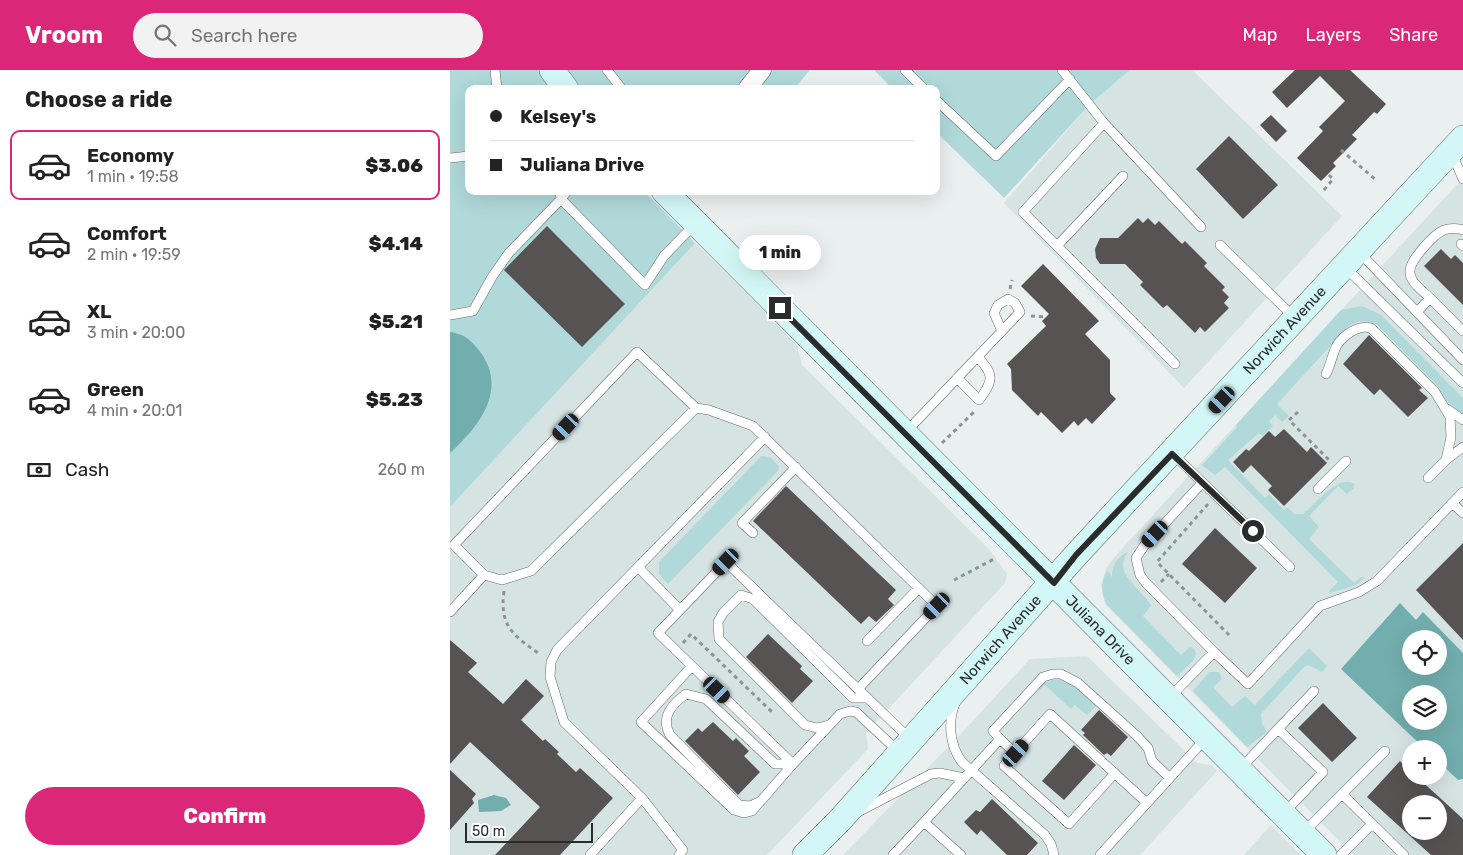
<!DOCTYPE html>
<html lang="en">
<head>
<meta charset="utf-8">
<style>
  body { margin:0; font-family:Rubik,sans-serif; background:#f2f2f2; color:#222; height:100vh; display:flex; flex-direction:column; font-size:19px; white-space:nowrap }
  * { box-sizing:border-box; margin:0 }
  p { font-size:16px; color:#767676 }
  .icon { flex:none; width:28px; height:28px; fill:none; stroke:currentColor; stroke-width:2; stroke-linecap:round; stroke-linejoin:round }
  .map { position:relative; flex:1; overflow:hidden }
  .panel { display:flex; flex-direction:column; background:#fff; width:450px }
  .panel>* { flex:none }
  .hud { position:absolute; left:15px; top:15px; width:475px; height:110px; border-radius:10px; box-shadow:0 5px 20px #0002; display:grid; align-content:center; height:110px; padding:0 25px; background:#fff }
  .fabs { position:absolute; left:952px; top:560px; display:grid; gap:10px }
  .fabs a { display:grid; place-items:center; width:45px; height:45px; border-radius:50%; background:#fff; box-shadow:0 5px 20px #0002; font-size:25px }
  .scale { position:absolute; left:15px; bottom:12px; width:128px; box-sizing:border-box; padding-left:5px; border:2px solid #2a2c2c; border-top:0; font-size:14px; line-height:18px; white-space:nowrap; color:#2a2c2c; -webkit-text-stroke:4px #fff; paint-order:stroke }
  .end { position:absolute; width:22px; height:22px; margin:-11px; border:6px solid #2a2c2c; background:#fff; box-shadow:0 0 0 2px #fff }
  .from { border-radius:50% }
  .bubble { position:absolute; height:35px; border-radius:18px; background:#fff; box-shadow:0 5px 20px #0002; font-size:16px; font-weight:800; line-height:35px; text-align:center }
  .car { position:absolute; width:15px; height:30px; margin:-15px -8px; border-radius:6px; box-shadow:0 0 4px 1px #0007; background:linear-gradient(#222 24%,#8ab4d8 0 40%,#222 0 76%,#8ab4d8 0 86%,#222 0) }
  .hud b { display:flex; align-items:center; gap:18px; height:48px; font-size:19px }
  .hud b+b { border-top:1px solid #e0e0e0 }
  .hud i { width:12px; height:12px; background:#222 }
  ul { padding:0; list-style:none }
  li { display:flex; align-items:center; gap:15px; height:70px; margin:0 10px 8px; padding:0 15px; border:2px solid transparent; border-radius:10px }
  li div { flex:1 }
  li b { display:block; font-size:19px }
  li em { font-style:normal; font-weight:800 }
  li.selected { border-color:#db2777 }
  li>.icon { width:45px; height:45px; stroke-width:1.5 }
  h2 { padding:0 25px; font-size:22px; line-height:60px }
  .pay { display:flex; align-items:center; gap:12px; height:55px; padding:0 25px; font-size:19px }
  .pay p { margin-inline-start:auto }
  .button { display:flex; gap:10px; margin-top:auto; padding:10px 25px }
  .button a { flex:1; height:58px; border-radius:30px; background:#db2777; color:#fff; font-size:20px; font-weight:800; line-height:58px; text-align:center }
  header { display:flex; align-items:center; gap:30px; box-sizing:border-box; height:70px; padding:0 25px; background:#db2777; color:#fff }
  header strong { font-size:24px }
  nav { display:flex; gap:28px; margin-inline-start:auto; font-size:18px }
  .search { width:350px; height:45px; background:#f2f2f2; display:flex; align-items:center; gap:12px; box-sizing:border-box; padding:0 18px; border-radius:28px; color:#767676; font-size:19px }
  main { display:flex; flex:1; min-height:0 }
  .map>svg:first-child { display:block }
  .built { fill:#d5e3e3; fill-rule:evenodd }
  .green { fill:#b1d9da }
  .water { fill:#73aeae; fill-rule:evenodd }
  .building { fill:#575352; fill-rule:evenodd }
  .lines { fill:none; stroke-linecap:round; stroke-linejoin:round }
  .lane-casing { stroke:#666a6a; stroke-width:10 }
  .street-casing { stroke:#666a6a; stroke-width:19 }
  .secondary-casing { stroke:#666a6a; stroke-width:26 }
  .path { stroke:#909393; stroke-width:3; stroke-dasharray:4 4; stroke-linecap:butt }
  .lane { stroke:#fff; stroke-width:9 }
  .street { stroke:#fff; stroke-width:18 }
  .secondary { stroke:#d3f7f7; stroke-width:25 }
  .route { stroke:#2a2c2c; stroke-width:6 }
  .labels { text-anchor:middle; stroke-width:5; stroke-linejoin:round; paint-order:stroke }
  .street-label { font-size:15px; fill:#2a2c2c; stroke:#fff }
</style>
</head>
<body>
<header>
<strong>Vroom</strong>
<div class="search"><svg class="icon" aria-label="search" viewBox="0 0 24 24"><circle cx="10" cy="10" r="6"/><path d="M15 15l6 6"/></svg>Search here</div>
<nav><a>Map</a><a>Layers</a><a>Share</a></nav>
</header>
<main>
<section class="panel">
<h2>Choose a ride</h2>
<ul>
<li class="selected"><svg class="icon" aria-label="car" viewBox="0 0 24 24"><path d="M5 17H2v-5l4-1 3-4h7l3 4 3 1v5h-3M9 17h6M6 11h13"/><circle cx="7" cy="17" r="2"/><circle cx="17" cy="17" r="2"/></svg><div><b>Economy</b><p>1 min · 19:58</p></div><em>$3.06</em></li>
<li><svg class="icon" aria-label="car" viewBox="0 0 24 24"><path d="M5 17H2v-5l4-1 3-4h7l3 4 3 1v5h-3M9 17h6M6 11h13"/><circle cx="7" cy="17" r="2"/><circle cx="17" cy="17" r="2"/></svg><div><b>Comfort</b><p>2 min · 19:59</p></div><em>$4.14</em></li>
<li><svg class="icon" aria-label="car" viewBox="0 0 24 24"><path d="M5 17H2v-5l4-1 3-4h7l3 4 3 1v5h-3M9 17h6M6 11h13"/><circle cx="7" cy="17" r="2"/><circle cx="17" cy="17" r="2"/></svg><div><b>XL</b><p>3 min · 20:00</p></div><em>$5.21</em></li>
<li><svg class="icon" aria-label="car" viewBox="0 0 24 24"><path d="M5 17H2v-5l4-1 3-4h7l3 4 3 1v5h-3M9 17h6M6 11h13"/><circle cx="7" cy="17" r="2"/><circle cx="17" cy="17" r="2"/></svg><div><b>Green</b><p>4 min · 20:01</p></div><em>$5.23</em></li>
</ul>
<div class="pay"><svg class="icon" aria-label="cash" viewBox="0 0 24 24"><path d="M3 7h18v10H3z"/><circle cx="12" cy="12" r="2"/></svg>Cash<p>260 m</p></div>
<div class="button"><a>Confirm</a></div>
</section>
<div class="map">
<svg width="1013" height="785" viewBox="0 0 1013 785">
  <rect width="100%" height="100%" fill="#eaefef"/>
  <path class="built" d="M680,0H742L892,146L734,318L554,133L640,34Z
    M1013,108V785H903L655,534L651,515L656,498L668,483ZM961,569H989V596H961ZM961,624H989V651H961ZM961,679H989V706H961ZM961,734H989V761H961Z
    M245,173L346,273L352,295L538,478L557,504L555,513L416,663L418,679L317,785H0V437Z
    M637,586L747,693L761,695L767,701L690,785H393L508,667L580,589Z
    M821,755L851,785H794Z"/>
  <path class="green" d="M0,0H360L344,19H19V121H194L245,173L0,437Z
    M424,0H680L640,34L554,128L486,62V19H443Z
    M912,236L931,245L1013,328V344L1001,337L987,316L927,255C916,249 906,250 897,258L827,334L839,346L832,352L825,345L819,352L823,356L813,366L809,363L778,390L815,428L819,424L834,440L837,437L844,444H853C864,435 890,403 904,414V418L897,424L888,416L859,446L869,457L859,469L904,513L911,507H915L906,515L880,523L879,521L888,512L775,397L765,405L752,395L787,357L786,355L891,240Z
    M311,386L320,387L329,396L328,401L218,514L209,504V492Z
    M678,482C661,504 693,519 701,536L693,546L731,585L740,577L744,579L746,584L743,591L727,606L657,535C650,521 651,514 657,500L662,507C661,496 668,486 678,482Z
    M859,578L877,596L872,602L858,595L854,597L811,644L812,653L817,662L797,677L743,621L759,602H769L772,609L763,617L782,637L795,626L805,635Z
    M605,609C622,610 634,625 646,636L637,645L625,635L621,639L595,615L584,625L594,613Z"/>
  <path class="water" d="M0,262C15,264 22,271 31,283C58,321 28,357 0,383Z
    M950,533L966,550L973,542L1013,583V709L1008,710L989,692V679H975L891,599ZM961,569H989V596H961ZM961,624H989V651H961Z
    M44,725L56,728L61,735L51,741L29,742L28,730Z"/>
  <path class="building" d="M845,0H900L936,34L927,44L924,42L902,65L907,69L883,93L886,96L871,111L847,88L873,61L869,57L895,31L870,6L837,38L822,22Z
    M821,45L837,61L826,72L810,55Z
    M779,66L828,115L793,149L746,99Z
    M688,148L693,153L698,148L705,155L709,151L732,174L735,171L757,193L754,196L775,217L772,220L779,227L774,233L779,238L755,262L750,257L745,263L717,235L713,238L690,215L693,212L675,194H650L646,188L645,179L650,168H668Z
    M97,156L175,234L132,277L54,200Z
    M991,179L1001,189L1005,185L1013,193V235L974,196Z
    M593,194L649,251L635,264L660,290V323L666,329L642,354L636,348L628,356L624,351L612,363L591,342L588,346L562,320L561,299L557,294L596,256L592,251L599,244L571,216Z
    M919,265L972,318L969,320L978,328L958,347L930,319L924,325L893,294Z
    M834,359L857,382L861,377L877,393L834,436L818,420L822,416L801,395L793,403L783,392L796,379L799,381L819,361L825,367Z
    M336,416L446,520L438,529L444,535L426,552L419,546L411,554L303,451Z
    M765,458L807,498L775,533L732,494Z
    M1013,473V570L966,520Z
    M318,564L352,596L350,599L363,611L342,633L296,587Z
    M0,570L27,593L18,602L53,634L76,609L94,626L71,650L93,671L95,669L109,682L107,684L126,702L130,698L163,728L110,785H45L90,737L20,672L0,694Z
    M873,633L907,668L882,692L848,658Z
    M649,640L678,667L661,686L657,683L654,685L633,665L635,663L631,660Z
    M263,652L283,671L286,668L299,681L294,686L310,702L288,725L235,671L248,658L252,662Z
    M624,675L646,695L614,730L592,711Z
    M950,691L961,702V706H966L1013,749V785H981L917,727ZM961,734H989V761H961Z
    M0,700L26,724L22,729L24,733L0,760Z
    M542,729L588,773L577,785H557L531,760L527,765L514,752L526,740L530,742Z"/>
  <g class="lines">
    <g class="lane-casing">
      <path id="lane" d="M45,0L47,19
        M157,0L172,19
        M455,0L474,19
        M612,0L654,53L751,157
        M486,30L546,86L620,9
        M654,53L573,142L725,294
        M1002,84L1013,109
        M0,88L19,86
        M110,121L111,129L117,121
        M1011,174L1013,176
        M770,175L845,248
        M607,176L673,106
        M909,182L1013,290
        M896,198L1013,313
        M980,228L1013,261
        M967,242L980,228C973,221 959,212 960,201C960,190 984,164 994,160C1000,158 1006,158 1013,160
        M0,245L23,241L42,207L58,184L111,129L195,215L214,186L245,154
        M876,304C880,296 881,290 884,282C888,268 907,254 921,258L985,322L1000,347L1001,367L996,390L978,408
        M507,308L529,330C544,310 544,305 528,287
        M997,339L1013,350
        M455,363L552,261L544,243L548,235L558,229L565,233L570,242L552,261
        M723,384L840,497
        M996,390L1013,377
        M752,413L694,476L686,488L690,505L696,513L764,582
        M868,419L896,391
        M1002,433L1013,443
        M303,463L292,453L346,397
        M188,497L230,540
        M34,505L4,475L187,282L246,338
        M0,542L34,505L52,510L81,501L246,338L259,340L303,356L487,536L408,619
        M417,571L469,518
        M242,596L191,652L284,740L294,743L302,741L343,694
        M720,627L764,582L798,614L870,536L909,522L927,511L1013,422
        M507,629C497,649 499,675 512,692L595,765L601,774L604,785
        M379,655L367,658L355,655L269,569L268,552L273,543L291,525L303,529L403,628H417
        M828,659L873,702L834,743
        M550,669L543,661L593,607L603,604H611L628,613L687,666L698,678L702,691L720,708
        M448,681L406,642L400,641L390,644L343,694L208,563L276,492L460,669
        M565,683L554,696L619,754L665,703
        M790,699L864,621
        M892,724L954,785
        M311,731L300,736L289,735L220,665C210,647 222,634 236,624L256,629L325,694H343
        M408,742L481,704L490,703L514,708
        M853,763L935,681
        M140,785L192,728
        M229,785L233,780L192,728L114,652L100,607L101,592L107,580L315,367
        M443,785L474,752
        M511,785L474,752L550,669L565,683L600,644L697,733
        M650,785L756,668
        M891,785L922,754"/>
    </g>
    <g class="street-casing">
      <path id="street" d="M297,19L312,0"/>
    </g>
    <g class="secondary-casing">
      <g id="secondary">
        <path d="M102,0L116,19"/>
        <path id="s1" d="M214,121L874,785"/>
        <path id="s2" d="M355,785L390,750L626,485L1013,68"/>
      </g>
    </g>
    <path class="path" d="M891,80L926,110
      M874,120L883,109L879,105
      M560,219L562,210
      M581,246L595,247
      M848,342L839,350L879,390
      M492,373L525,341
      M758,434L707,492L779,565
      M504,510L546,488
      M711,512L719,504
      M54,521C49,557 64,566 91,585
      M233,573L241,564L322,642"/>
    <use href="#lane" class="lane"/>
    <use href="#street" class="street"/>
    <use href="#secondary" class="secondary"/>
  </g>
  <g class="lines">
    <path class="route" d="M330,238L604,513L626,485L722,384L803,461"/>
  </g>
  <g class="labels">
    <g class="street-label">
      <text dy="5" stroke="none"><textPath href="#s2" startOffset="711">Norwich Avenue</textPath></text>
      <text dy="5" stroke="none"><textPath href="#s1" startOffset="619">Juliana Drive</textPath></text>
      <text dy="5" stroke="none"><textPath href="#s2" startOffset="291">Norwich Avenue</textPath></text>
    </g>
  </g>
</svg>
<div class="fabs">
<a><svg class="icon" aria-label="locate" viewBox="0 0 24 24"><circle cx="12" cy="12" r="6"/><path d="M12 2v4M12 18v4M2 12h4M18 12h4"/></svg></a>
<a><svg class="icon" aria-label="layers" viewBox="0 0 24 24"><path d="M12 4l9 5-9 5-9-5zM3 14l9 5 9-5"/></svg></a>
<a>+</a>
<a>−</a>
</div>
<div class="scale">50 m</div>
<i class="end from" style="left:803px;top:461px"></i>
<i class="end" style="left:330px;top:238px"></i>
<div class="bubble" style="left:289px;top:165px;width:82px">1 min</div>
<i class="car" style="left:772px;top:330px;rotate:223deg"></i>
<i class="car" style="left:116px;top:357px;rotate:223deg"></i>
<i class="car" style="left:705px;top:464px;rotate:223deg"></i>
<i class="car" style="left:276px;top:492px;rotate:224deg"></i>
<i class="car" style="left:487px;top:536px;rotate:224deg"></i>
<i class="car" style="left:267px;top:620px;rotate:134deg"></i>
<i class="car" style="left:566px;top:683px;rotate:42deg"></i>
<div class="hud">
<b><i class="from"></i>Kelsey's</b>
<b><i></i>Juliana Drive</b>
</div>
</div>
</main>
</body>
</html>
